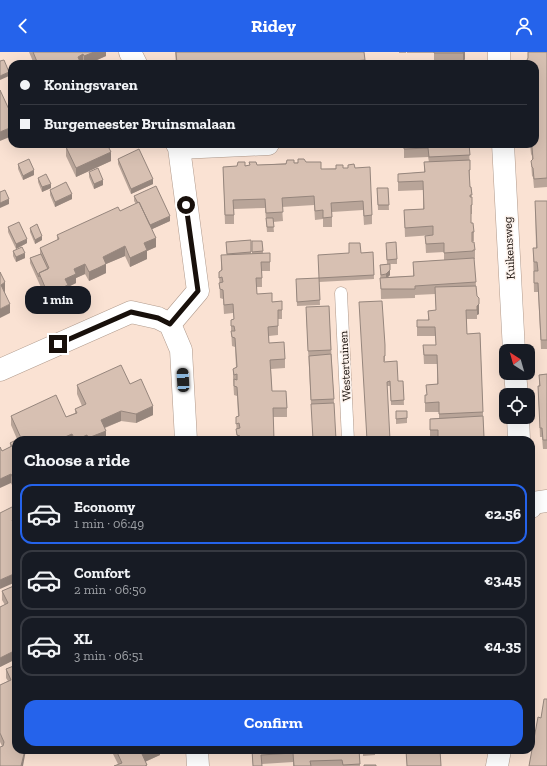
<!DOCTYPE html>
<html lang="en">
<head>
<meta charset="utf-8">
<style>
  body { margin:0; font-family:"Zilla Slab",serif; background:#242831; color:#f1f3f6; height:100vh; display:flex; flex-direction:column; font-size:15px; white-space:nowrap }
  * { box-sizing:border-box; margin:0 }
  p { font-size:13px; color:#9ea1a6 }
  .icon { flex:none; width:22px; height:22px; fill:none; stroke:currentColor; stroke-width:2; stroke-linecap:round; stroke-linejoin:round }
  .map { position:relative; flex:1; overflow:hidden }
  .panel { position:absolute; left:12px; top:384px; width:523px; height:318px; display:flex; flex-direction:column; background:#171b24; border-radius:12px; box-shadow:0 4px 16px #0002 }
  .panel>* { flex:none }
  .banner { position:absolute; left:8px; top:8px; width:531px; height:88px; border-radius:12px; box-shadow:0 4px 16px #0002; display:grid; align-content:center; height:88px; padding:0 12px; background:#171b24 }
  .needle { width:26px; rotate:323deg }
  .buttons { position:absolute; left:499px; top:292px; display:grid; gap:8px }
  .buttons a { display:grid; place-items:center; width:36px; height:36px; border-radius:8px; background:#171b24; box-shadow:0 4px 16px #0002; font-size:20px }
  .end { position:absolute; width:18px; height:18px; margin:-9px; border:5px solid #18100b; background:#fff; box-shadow:0 0 0 2px #fff }
  .from { border-radius:50% }
  .bubble { position:absolute; height:28px; border-radius:12px; background:#171b24; box-shadow:0 4px 16px #0002; font-size:13px; font-weight:700; line-height:28px; text-align:center }
  .car { position:absolute; width:12px; height:24px; margin:-12px -6px; border-radius:5px; box-shadow:0 0 3px 1px #0007; background:linear-gradient(#222 24%,#8ab4d8 0 40%,#222 0 76%,#8ab4d8 0 86%,#222 0) }
  .banner b { display:flex; align-items:center; gap:14px; height:38px; font-size:15px }
  .banner b+b { border-top:1px solid #363941 }
  .banner i { width:10px; height:10px; background:#f1f3f6 }
  ul { padding:0; list-style:none }
  li { display:flex; align-items:center; gap:12px; height:60px; margin:0 8px 6px; padding:0 4px; border:2px solid #363941; border-radius:12px }
  li div { flex:1 }
  li b { display:block; font-size:15px }
  li em { font-style:normal; font-weight:700 }
  li.active { border-color:#2563eb }
  li>.icon { width:36px; height:36px; stroke-width:1.5 }
  h2 { padding:0 12px; font-size:18px; line-height:48px }
  .action { display:flex; gap:8px; margin-top:auto; padding:8px 12px }
  .action a { flex:1; height:46px; border-radius:12px; background:#2563eb; color:#fff; font-size:16px; font-weight:700; line-height:46px; text-align:center }
  header { display:flex; justify-content:space-between; align-items:center; height:52px; padding:0 12px; background:#2563eb; color:#fff; font-size:18px; font-weight:700 }
  .map>svg:first-child { display:block }
  .lines { fill:none; stroke-linecap:round; stroke-linejoin:round }
  .service-casing { stroke:#b09a8c; stroke-width:13 }
  .minor-casing { stroke:#b09a8c; stroke-width:23 }
  .tertiary-casing { stroke:#b09a8c; stroke-width:23 }
  .service { stroke:#fff; stroke-width:12 }
  .minor { stroke:#fff; stroke-width:22 }
  .tertiary { stroke:#fff; stroke-width:22 }
  .wall { fill:#b9a599 }
  .shaded-wall { fill:#96867d }
  .building { fill:#d7c0b2; stroke:#96867d }
  .route { stroke:#18100b; stroke-width:5 }
  .labels { text-anchor:middle; stroke-width:3; stroke-linejoin:round; paint-order:stroke }
  .street-label { font-size:12px; fill:#18100b; stroke:#fdf3ed }
</style>
</head>
<body>
<header><svg class="icon" aria-label="back" viewBox="0 0 24 24"><path d="M15 5l-7 7 7 7"/></svg>Ridey<svg class="icon" aria-label="person" viewBox="0 0 24 24"><circle cx="12" cy="8" r="4"/><path d="M4 21q1-7 8-7t8 7"/></svg></header>
<div class="map">
<svg width="547" height="714" viewBox="0 0 547 714">
  <rect width="100%" height="100%" fill="#fae2d3"/>
  <g class="lines">
    <g class="service-casing">
      <path id="service" d="M341,241L348,388"/>
    </g>
    <g class="minor-casing">
      <path id="minor" d="M130,0L136,12
        M499,0V12
        M503,92L514,299
        M179,96L268,92
        M170,272L198,239L179,96L177,92
        M170,272L181,298L186,388
        M0,318L131,260L158,266L170,272
        M515,321L517,343
        M518,365L519,388
        M497,714L500,698"/>
    </g>
    <g class="tertiary-casing">
      <path id="tertiary" d="M531,455L533,451L547,449
        M197,698L198,714"/>
    </g>
    <use href="#service" class="service"/>
    <use href="#minor" class="minor"/>
    <use href="#tertiary" class="tertiary"/>
  </g>
  <path class="wall" d="M29,0H106V4L88,12H84L83,11L81,12H34Z
    M175,0H364L365,12H176Z
    M399,0H406V1H399Z
    M407,0H465V7L463,10H434V1H407Z
    M528,0H547V135L534,136L533,125L532,124L531,109L532,108V104L531,102L530,92H535Z
    M404,92H469L470,127H469L470,135H471L472,153V162H471V171L474,180V189H472L475,198V207H474L476,234L479,262L477,263V267H467V282L480,281L484,388H438V387H430V367L439,366V360H425V343H427L426,333L437,332V312H424L423,293H436L435,284H417V268H428V259L436,258L435,242L415,243V246L381,247L380,213L387,212L386,196L397,207V212H390V223L388,225L413,224V210L444,208V200L426,201L425,184L433,183L405,185L404,158L423,157V138L398,139V122L424,120V110H429L428,105L404,106Z
    M66,95L109,96L111,109L76,125L66,104Z
    M118,107L153,132L131,142L118,112Z
    M306,110L321,117L343,116L372,163V172L364,173L363,158L332,160V175H323V167L315,168L314,153L282,155L283,169L273,170L274,180H267L265,156L234,157V172H225L223,115Z
    M18,112L34,123L23,128L18,117Z
    M89,120L103,133L94,137L89,125Z
    M38,126L51,136L42,140L38,130Z
    M377,136H388L389,158H378Z
    M50,138L72,147L55,155L50,143Z
    M134,144L170,169L152,177L156,195L147,199V207L130,215L125,204L106,212V221L98,225L89,229L85,222L76,226V231L68,235V242L48,251L30,211V206L40,202V196L57,188V183L120,159L136,152L134,149Z
    M535,149H547V297H541L538,240H534L533,196H536Z
    M8,175L27,191L16,197L8,180Z
    M30,176L42,188L35,192L30,180Z
    M251,188V202H252V189H262L263,201L270,210V219H262V235H257V242L272,250L282,249V267H278V283L269,284V291L285,307V316L271,317L272,339L287,347V365H273L274,388H237L236,365L238,364L237,344L234,343L233,326V317L236,315L235,295L232,294L231,277V268L234,267L233,261L224,262L223,247L220,246L219,220L221,218V203H227L226,190Z
    M13,199L25,206L16,210L13,204Z
    M373,200L374,227L319,230L320,253L297,254L296,231L318,226L361,201Z
    M329,254L334,351L311,353L306,260Z
    M385,293V309H384V310L398,329H403L404,353H391L390,334H387L366,388Z
    M547,322V397H543L542,385H540L538,334H539V323Z
    M130,332L153,363L136,371L121,369L105,376L106,388H16L17,387L11,373V364L66,365L75,361V357L82,354L77,342V333Z
    M396,359H407V371L396,372Z
    M16,388V441L11,431L2,399L10,395V391Z
    M16,533V607L0,615V555L5,553L2,548V539Z
    M16,613V698L2,694L0,690V633L8,629L6,626V617Z
    M111,698H160V703L145,710L147,714L118,712Z
    M252,698H359L360,714H293V710L262,712V714H253Z
    M363,698H375V703L363,704Z"/>
  <path class="shaded-wall" d="M94,0H106V4L88,12H84V4Z
    M463,0H465V7L463,10Z
    M83,2V11L81,12L78,5Z
    M9,20V24L0,28V24Z
    M12,75V84L0,89V80Z
    M105,92H117L105,97Z
    M111,100V109L76,125V116Z
    M34,118V123L23,128V124Z
    M153,127V132L131,142V137Z
    M103,128V133L94,137V132Z
    M51,132V136L42,140V135Z
    M72,142V147L55,155V150Z
    M9,147V152L0,156V151Z
    M170,164V169L148,179V174Z
    M42,184V188L35,192V188Z
    M156,186V195L147,199V207L130,215V206L144,191Z
    M27,187V191L16,197V192Z
    M125,194V204L106,212V221L89,229V220L103,205Z
    M25,201V206L16,210V205Z
    M85,212V222L76,226V231L68,235V242L48,251V242L74,217Z
    M390,218V223L386,227V222Z
    M5,230V240L1,242V233Z
    M10,252V261L0,266V257Z
    M479,252V262L477,263V267V254Z
    M153,354V363L136,371V362Z
    M121,359V369L101,377V368Z
    M106,379V388H88V386Z
    M72,382V388H58Z
    M87,383V388H76Z
    M11,422V431L0,436V427Z
    M16,467V476L12,468Z
    M16,521V530L0,537V528Z
    M16,598V607L0,615V606Z
    M25,698H26L23,714H21Z
    M152,698H160V703L142,711V702Z"/>
  <path class="building" d="M33,0H94L84,4L83,2L78,5L81,12H38Z
    M176,0H364L365,8L343,10V12H320V11L291,12H177Z
    M434,0H463V1H434Z
    M528,0H547V126L534,127L533,116L532,115L531,109L533,107L532,95L531,93V92H535V12H527V8L528,6Z
    M4,8L9,20L0,24V9Z
    M0,38L12,64V75L0,80Z
    M72,92H107L111,100L76,116L66,95Z
    M404,92H469L470,103L429,105L428,96L404,97Z
    M139,97L153,127L131,137L118,107Z
    M29,107L34,118L23,124L18,112Z
    M298,107H304L306,110H321V117H336V113H343V116H348V113L354,112L355,116L370,115L372,163L364,164L363,149L331,151L332,165L323,166V158L315,159L314,144L282,146L283,160L266,161L265,147L233,148L234,163H225L223,115L237,114L238,110H245V114L250,113L249,110H256L257,113L286,112L287,108H294V111H298Z
    M470,108V118H469L470,135H471L472,143H470V145H472V153H471V171H473L474,180H472V190H474L475,198H473V199L444,201V191L426,192L425,184L433,183V174L405,176L404,158L424,157L423,129L398,130V122L425,120L424,110Z
    M98,116L103,128L94,132L89,120Z
    M46,122L51,132L42,135L38,126Z
    M66,130L72,142L55,150L50,138Z
    M156,134L170,164L150,173L139,150L138,151L134,144Z
    M377,136H388L389,153H378Z
    M5,138L9,147L0,151V140Z
    M535,149H547V288H541L538,231H534V219H538L537,210H534L533,196H537Z
    M139,150L156,186L144,191L147,198L130,206L125,194L103,205L106,212L98,216L89,220L85,212L74,217L76,222L65,227L68,233L48,242L39,221L49,216L40,196L59,187L57,183L118,155L120,159Z
    M266,166H273L274,175H267Z
    M19,170L27,187L16,192L8,175Z
    M37,172L42,184L35,188L30,176Z
    M251,188V200L227,202L226,190Z
    M252,189H262L263,199L252,200Z
    M396,190L397,207L387,208L386,191Z
    M349,191H360L361,201L373,200L374,223L319,226L318,203L349,201Z
    M22,195L25,201L16,205L13,199Z
    M270,201V210H261L262,226H256L257,242L272,241V250L282,249V258H278V274L268,275L269,291L284,290L285,307L270,308L272,339H286L287,356H273L274,388H240V384L237,383L236,377L240,376L239,371L236,372V365L239,364L237,335L234,334V327L237,328V322L234,323L233,317L237,315L235,286L232,285L231,279H235L234,274H231V268L234,267L233,252L224,253L223,238L220,237L219,231L223,230L222,225L219,226V220L222,218L221,203Z
    M41,202L48,217L39,221V225L30,206Z
    M474,206L476,230L415,234V237H381L380,226L414,224L413,210Z
    M390,212V218L386,222L381,223L380,213Z
    M0,220L5,230L1,233L10,252L0,257Z
    M319,226L320,248L297,250L296,227Z
    M476,234L477,244L479,246V252L477,254V258H466L467,282L480,281L483,360L439,362V350L425,351V343H427L426,333L438,332L437,303H424L423,293H436L435,275H417V268H429L428,259L436,258L435,235Z
    M382,249L385,293V304H384V310L397,309L398,329H403L404,348L391,349L390,329L387,330L390,388H367L359,250Z
    M329,254L331,298L308,299L306,255Z
    M331,302L334,347L311,348L309,304Z
    M121,313L130,332L141,327L153,354L136,362L121,359L101,368L106,379L88,386L87,383L75,388L72,382L58,388H16L21,386L11,364L56,343L66,365L77,361L75,357L86,352L77,333Z
    M547,322V388H543L542,376H540L538,334H540L539,323Z
    M334,351L336,388H313L311,352Z
    M396,359H407V366L396,367Z
    M483,364L484,385L438,387V378H430V367Z
    M16,388V432L11,422L0,427V395L2,399L12,394L10,391Z
    M16,453V467L12,468L16,476V521L0,528V461Z
    M16,533V598L0,606V555L8,551L2,539Z
    M16,613V698H25L21,714H0V695L3,694L4,690L0,681V633L11,628L6,617Z
    M544,647H547V714H529L538,665L541,666Z
    M116,698H152L142,702L147,713L145,714H114L122,711Z
    M252,698H359L360,712L343,713L342,708L310,709L311,714H294L293,701L261,703L262,714H253Z
    M363,698H375L363,699Z
    M406,698H440L441,714H407Z
    M364,713H376V714H364Z"/>
  <g class="lines">
    <path class="route" d="M58,292L131,260L158,266L170,272L198,239L186,153"/>
  </g>
  <g class="labels">
    <g class="street-label">
      <text transform="translate(509 196) rotate(-93)" y="4">Kuikensweg</text>
      <text transform="translate(345 314) rotate(-93)" y="4">Westertuinen</text>
    </g>
  </g>
</svg>
<div class="buttons">
<a><svg class="needle" viewBox="-14 -14 28 28"><path d="M0-13l5 13h-10z" fill="#e53935"/><path d="M0 13l5-13h-10z" fill="#9ea1a6"/></svg></a>
<a><svg class="icon" aria-label="locate" viewBox="0 0 24 24"><circle cx="12" cy="12" r="6"/><path d="M12 2v4M12 18v4M2 12h4M18 12h4"/></svg></a>
</div>
<i class="end from" style="left:186px;top:153px"></i>
<i class="end" style="left:58px;top:292px"></i>
<div class="bubble" style="left:25px;top:234px;width:66px">1 min</div>
<i class="car" style="left:183px;top:328px;rotate:357deg"></i>
<div class="banner">
<b><i class="from"></i>Koningsvaren</b>
<b><i></i>Burgemeester Bruinsmalaan</b>
</div>
<section class="panel">
<h2>Choose a ride</h2>
<ul>
<li class="active"><svg class="icon" aria-label="car" viewBox="0 0 24 24"><path d="M5 17H2v-5l4-1 3-4h7l3 4 3 1v5h-3M9 17h6M6 11h13"/><circle cx="7" cy="17" r="2"/><circle cx="17" cy="17" r="2"/></svg><div><b>Economy</b><p>1 min · 06:49</p></div><em>€2.56</em></li>
<li><svg class="icon" aria-label="car" viewBox="0 0 24 24"><path d="M5 17H2v-5l4-1 3-4h7l3 4 3 1v5h-3M9 17h6M6 11h13"/><circle cx="7" cy="17" r="2"/><circle cx="17" cy="17" r="2"/></svg><div><b>Comfort</b><p>2 min · 06:50</p></div><em>€3.45</em></li>
<li><svg class="icon" aria-label="car" viewBox="0 0 24 24"><path d="M5 17H2v-5l4-1 3-4h7l3 4 3 1v5h-3M9 17h6M6 11h13"/><circle cx="7" cy="17" r="2"/><circle cx="17" cy="17" r="2"/></svg><div><b>XL</b><p>3 min · 06:51</p></div><em>€4.35</em></li>
</ul>
<div class="action"><a>Confirm</a></div>
</section>
</div>
</body>
</html>
